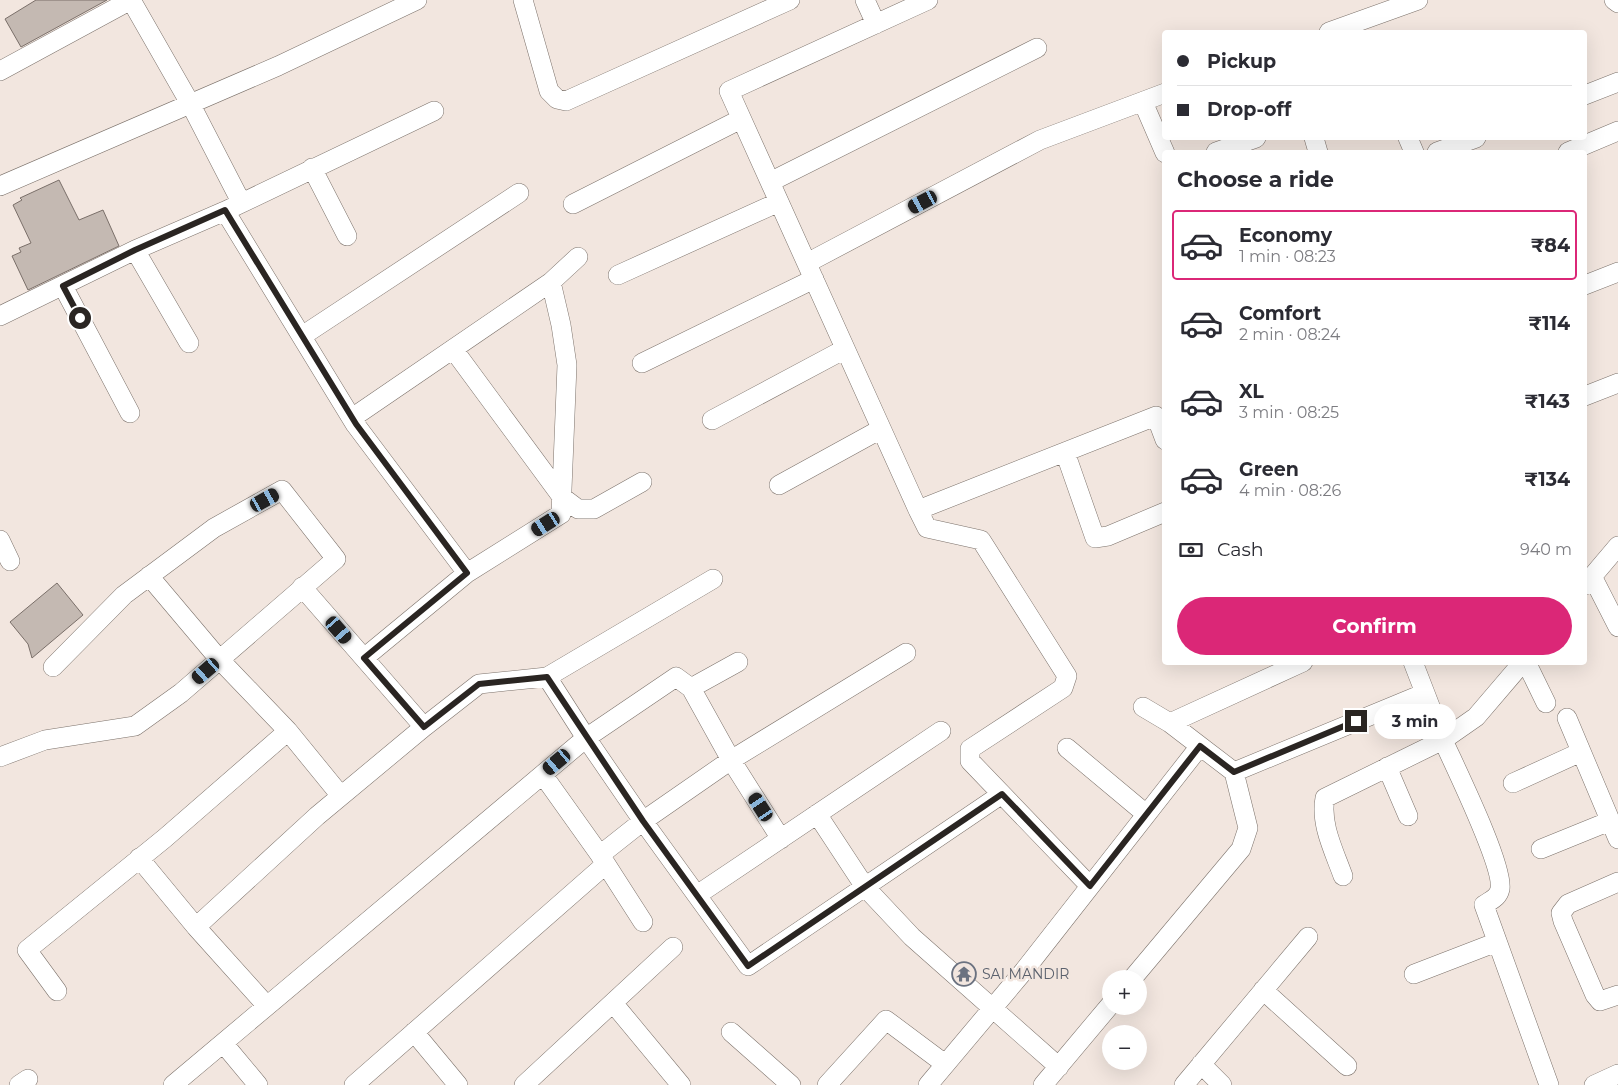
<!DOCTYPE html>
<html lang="en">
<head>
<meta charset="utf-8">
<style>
  body { margin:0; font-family:Montserrat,sans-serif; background:#f7f7f7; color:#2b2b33; height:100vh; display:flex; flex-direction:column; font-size:19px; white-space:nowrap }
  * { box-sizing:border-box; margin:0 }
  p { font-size:16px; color:#7c7c81 }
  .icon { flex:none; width:28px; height:28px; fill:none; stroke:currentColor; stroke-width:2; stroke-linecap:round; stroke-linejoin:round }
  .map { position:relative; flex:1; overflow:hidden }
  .side { position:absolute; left:1162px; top:150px; width:425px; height:515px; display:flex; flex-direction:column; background:#fff; border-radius:5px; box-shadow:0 5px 20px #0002 }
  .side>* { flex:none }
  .top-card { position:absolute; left:1162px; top:30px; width:425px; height:110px; border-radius:5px; box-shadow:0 5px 20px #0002; display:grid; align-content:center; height:110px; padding:0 15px; background:#fff }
  .fabs { position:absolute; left:1102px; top:970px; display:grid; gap:10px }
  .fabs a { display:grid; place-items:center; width:45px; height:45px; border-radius:50%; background:#fff; box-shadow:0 5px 20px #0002; font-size:25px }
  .end { position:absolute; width:22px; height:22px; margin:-11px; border:6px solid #2a2522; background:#fff; box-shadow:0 0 0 2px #fff }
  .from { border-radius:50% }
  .bubble { position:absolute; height:35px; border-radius:18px; background:#fff; box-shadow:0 5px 20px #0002; font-size:16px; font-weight:700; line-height:35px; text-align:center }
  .car { position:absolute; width:15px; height:30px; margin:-15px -8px; border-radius:6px; box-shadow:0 0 4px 1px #0007; background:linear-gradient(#222 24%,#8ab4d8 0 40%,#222 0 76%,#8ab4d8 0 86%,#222 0) }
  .top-card b { display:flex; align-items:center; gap:18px; height:48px; font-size:19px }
  .top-card b+b { border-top:1px solid #e1e1e2 }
  .top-card i { width:12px; height:12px; background:#2b2b33 }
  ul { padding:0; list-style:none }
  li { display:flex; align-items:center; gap:15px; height:70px; margin:0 10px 8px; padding:0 5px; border:2px solid transparent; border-radius:5px }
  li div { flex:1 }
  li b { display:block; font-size:19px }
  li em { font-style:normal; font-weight:700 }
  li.selected { border-color:#db2777 }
  li>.icon { width:45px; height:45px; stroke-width:1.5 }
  h2 { padding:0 15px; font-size:22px; line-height:60px }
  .pay { display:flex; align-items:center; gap:12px; height:55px; padding:0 15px; font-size:19px }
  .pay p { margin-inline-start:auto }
  .button { display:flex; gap:10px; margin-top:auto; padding:10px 15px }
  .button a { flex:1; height:58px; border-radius:30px; background:#db2777; color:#fff; font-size:20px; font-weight:700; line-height:58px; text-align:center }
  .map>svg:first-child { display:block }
  .building { fill:#c4b9b2; stroke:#7a6f69 }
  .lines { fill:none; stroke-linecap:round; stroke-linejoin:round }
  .minor-casing { stroke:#7c726b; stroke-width:20 }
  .minor { stroke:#fff; stroke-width:19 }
  .route { stroke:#2a2522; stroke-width:6 }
  .labels { text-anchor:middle; stroke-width:5; stroke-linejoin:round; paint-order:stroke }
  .worship-label { font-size:14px; fill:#5b616d; stroke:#f2e6df; text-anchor:start }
</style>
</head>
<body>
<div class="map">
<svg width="1618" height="1085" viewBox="0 0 1618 1085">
  <rect width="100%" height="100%" fill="#f2e6df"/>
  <path class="building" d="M36,0H107L21,47L5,19Z
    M59,180L79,220L103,210L119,246L28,290L12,256L21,252L19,248L31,243L13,205L22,200L20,198Z
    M57,583L83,615L32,658L28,644L10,622Z"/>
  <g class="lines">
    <g class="minor-casing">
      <path id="minor" d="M131,0L191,105L241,202
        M523,0L549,91L557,99L566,101L790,0
        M865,0L876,24
        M1614,0L1618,3
        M1329,32L1418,0
        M0,71L131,0
        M1585,95L1618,82
        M1143,102L1165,153
        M1314,138L1318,152
        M1408,138L1414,152
        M1216,152L1256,138
        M1437,152L1476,138
        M1568,152L1618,131
        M312,168L347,236
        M770,182L1037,48
        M0,186L278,66L417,0
        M573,204L741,119
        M225,211L434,111
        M135,250L189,343
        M807,263L1040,140L1165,93
        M618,275L779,202
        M551,282L578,257
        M1585,285L1618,272
        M63,286L130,413
        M0,316L135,250L225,211L355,424L467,573L364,658
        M302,336L519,193
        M453,349L562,497L578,509H594L642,482
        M642,363L814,279
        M1585,396L1618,383
        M352,418L551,282L561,325L567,365L561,514L467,573
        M712,420L845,349
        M1065,452L1095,538L1108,536L1165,512
        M779,485L881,429
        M918,510L729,91L928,0
        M0,540L10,561
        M1592,576L1618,627
        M1585,585L1618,546
        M302,587L424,727
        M1526,662L1546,703
        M691,688L738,662
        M1425,693L1443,740L1476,717L1523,662
        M1143,707L1170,723
        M1567,718L1618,839
        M288,731L341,796
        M1200,746L1170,723L1303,662
        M1067,748L1146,814
        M0,757L45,740L135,726L181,693L336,559L282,490L214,528L124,595L53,667
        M1387,767L1408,816
        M543,775L600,855
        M1513,783L1581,752
        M817,814L865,887L912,937L1059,1067
        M781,839L731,760L691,688L676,677L586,738L643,821L731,760L906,653
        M1541,849L1610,821
        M139,858L196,927
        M1343,876C1334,851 1320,824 1325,798L1443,740C1455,767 1504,866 1500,889C1498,898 1491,900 1484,905L1549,1085
        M1618,882L1568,904L1561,913L1563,921L1595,995L1600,1001L1618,995
        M1090,886L970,761V749L1063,688L1067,676L981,540L927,528L918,510L1156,416L1165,440
        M697,895L941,731
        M643,922L600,855L643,821L748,966L1002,794
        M1414,974L1497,942
        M1132,979L1241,849L1248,828L1234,772
        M1263,990L1347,1066
        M57,991L27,950L165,838L288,731L219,659L149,576
        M613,1003L681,1085
        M267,1006L196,927L317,816L424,727L479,684L547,677
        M414,1032L458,1085
        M731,1032L791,1085
        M223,1043L258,1085
        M1201,1064L1222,1085
        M19,1085L28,1079
        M173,1085L586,738L547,677L713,579
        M354,1085L606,864
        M524,1085L673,947
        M827,1085L886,1020L945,1064
        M928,1085L1023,972L1200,746L1234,772L1425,693L1413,662
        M1043,1085L1111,1004
        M1184,1085L1308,937
        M1594,1085L1618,1074"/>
    </g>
    <use href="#minor" class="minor"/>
  </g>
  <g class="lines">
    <path class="route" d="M80,318L63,286L135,250L225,210L356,424L467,573L364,658L424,727L479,684L547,677L643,821L748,966L1002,794L1090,886L1200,746L1234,772L1356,721"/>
  </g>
  <defs>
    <g id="temple-ring" transform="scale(1.25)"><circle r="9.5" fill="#f2e6df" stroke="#6b7280" stroke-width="1.5"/><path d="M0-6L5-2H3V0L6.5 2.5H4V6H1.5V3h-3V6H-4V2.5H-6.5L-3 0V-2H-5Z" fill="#6b7280"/></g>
  </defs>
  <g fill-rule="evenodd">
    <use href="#temple-ring" x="964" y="974"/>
  </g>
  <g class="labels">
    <g class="worship-label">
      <text x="982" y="979">SAI MANDIR</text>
    </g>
  </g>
</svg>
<div class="fabs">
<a>+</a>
<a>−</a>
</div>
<i class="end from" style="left:80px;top:318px"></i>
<i class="end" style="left:1356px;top:721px"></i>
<div class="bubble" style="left:1374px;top:704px;width:82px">3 min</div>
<i class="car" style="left:923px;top:202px;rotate:242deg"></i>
<i class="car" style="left:265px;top:500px;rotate:61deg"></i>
<i class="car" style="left:546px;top:524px;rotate:238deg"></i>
<i class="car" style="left:339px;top:630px;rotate:139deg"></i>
<i class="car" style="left:206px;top:671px;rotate:229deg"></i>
<i class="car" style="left:557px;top:762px;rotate:230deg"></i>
<i class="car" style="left:761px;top:807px;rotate:327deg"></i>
<div class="top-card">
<b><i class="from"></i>Pickup</b>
<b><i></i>Drop-off</b>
</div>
<section class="side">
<h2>Choose a ride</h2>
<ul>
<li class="selected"><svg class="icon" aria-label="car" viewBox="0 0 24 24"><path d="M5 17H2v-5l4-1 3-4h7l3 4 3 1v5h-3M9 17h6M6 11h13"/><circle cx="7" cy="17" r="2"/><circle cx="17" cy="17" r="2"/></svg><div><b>Economy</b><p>1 min · 08:23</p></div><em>₹84</em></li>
<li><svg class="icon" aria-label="car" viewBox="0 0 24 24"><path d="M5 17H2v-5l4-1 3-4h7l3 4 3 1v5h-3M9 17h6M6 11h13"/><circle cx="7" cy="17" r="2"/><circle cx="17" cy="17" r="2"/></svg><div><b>Comfort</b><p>2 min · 08:24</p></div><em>₹114</em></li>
<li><svg class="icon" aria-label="car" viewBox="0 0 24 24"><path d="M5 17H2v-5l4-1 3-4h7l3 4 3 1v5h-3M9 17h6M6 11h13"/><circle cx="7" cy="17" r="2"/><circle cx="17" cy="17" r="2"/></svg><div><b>XL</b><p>3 min · 08:25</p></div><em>₹143</em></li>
<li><svg class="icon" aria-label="car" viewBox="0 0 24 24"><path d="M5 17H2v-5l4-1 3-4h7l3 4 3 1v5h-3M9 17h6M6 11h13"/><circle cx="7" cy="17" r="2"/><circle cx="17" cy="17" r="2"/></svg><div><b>Green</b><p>4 min · 08:26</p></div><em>₹134</em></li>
</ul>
<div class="pay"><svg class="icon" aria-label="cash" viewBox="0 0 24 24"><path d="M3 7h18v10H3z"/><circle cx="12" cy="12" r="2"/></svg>Cash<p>940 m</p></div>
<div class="button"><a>Confirm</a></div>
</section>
</div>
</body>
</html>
